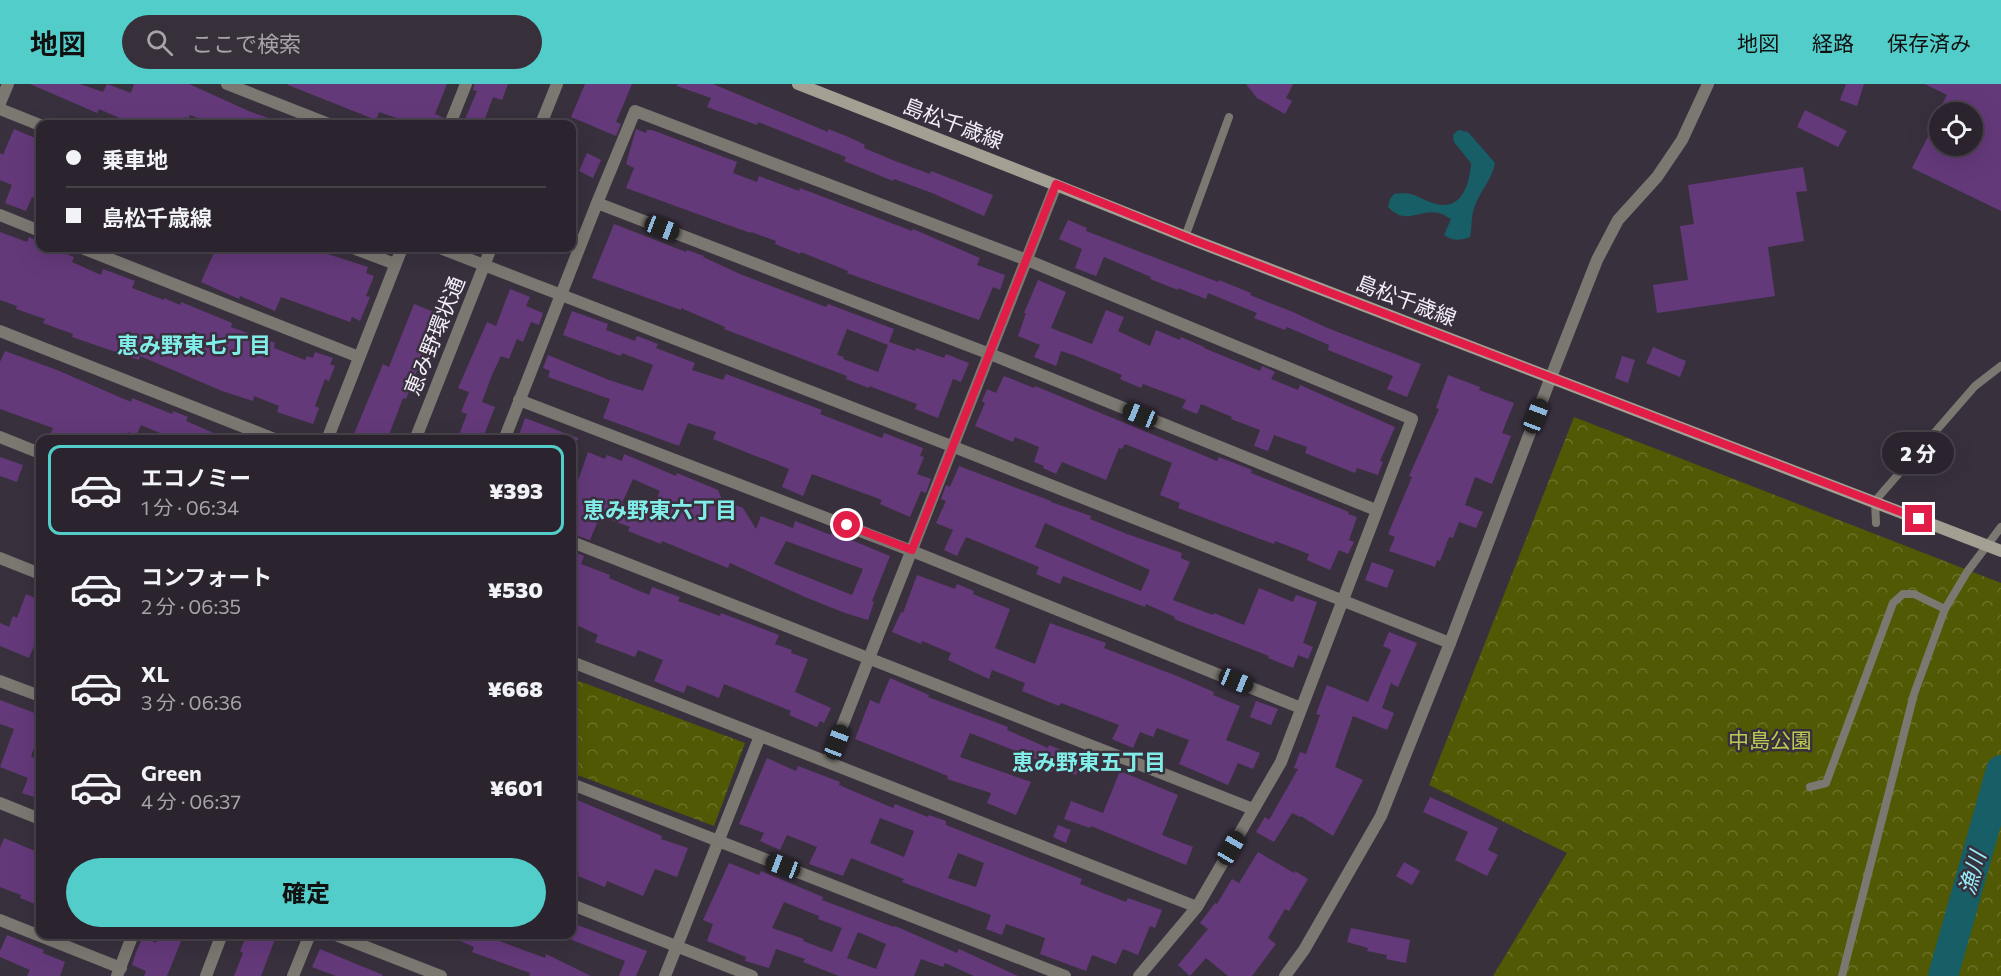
<!DOCTYPE html>
<html lang="ja">
<head>
<meta charset="utf-8">
<style>
  body { margin:0; font-family:Commissioner,"Noto Sans JP",sans-serif; background:#37303a; color:#f1f3f6; height:100vh; display:flex; flex-direction:column; font-size:22px; white-space:nowrap }
  * { box-sizing:border-box; margin:0 }
  p { font-size:20px; color:#a6a4aa }
  .icon { flex:none; width:33px; height:33px; fill:none; stroke:currentColor; stroke-width:2; stroke-linecap:round; stroke-linejoin:round }
  .map { position:relative; flex:1; overflow:hidden }
  .panel { position:absolute; left:36px; top:351px; width:540px; height:504px; display:flex; flex-direction:column; background:#2b242e; border-radius:12px; box-shadow:0 6px 24px #0002,0 0 0 2px #47414a }
  .panel>* { flex:none }
  .hud { position:absolute; left:36px; top:36px; width:540px; height:132px; border-radius:12px; box-shadow:0 6px 24px #0002,0 0 0 2px #47414a; display:grid; align-content:center; height:132px; padding:0 30px; background:#2b242e }
  .tools { position:absolute; left:1929px; top:18px; display:grid; gap:12px }
  .tools a { display:grid; place-items:center; width:54px; height:54px; border-radius:50%; background:#2b242e; box-shadow:0 6px 24px #0002,0 0 0 2px #47414a; font-size:30px }
  .end { position:absolute; width:27px; height:27px; margin:-14px; border:8px solid #e11d48; background:#fff; box-shadow:0 0 0 3px #fff }
  .from { border-radius:50% }
  .bubble { position:absolute; height:42px; border-radius:21px; background:#2b242e; box-shadow:0 6px 24px #0002,0 0 0 2px #47414a; font-size:20px; font-weight:800; line-height:42px; text-align:center }
  .car { position:absolute; width:18px; height:36px; margin:-18px -9px; border-radius:8px; box-shadow:0 0 4px 2px #0007; background:linear-gradient(#222 24%,#8ab4d8 0 40%,#222 0 76%,#8ab4d8 0 86%,#222 0) }
  .hud b { display:flex; align-items:center; gap:21px; height:57px; font-size:22px }
  .hud b+b { border-top:2px solid #47414a }
  .hud i { width:15px; height:15px; background:#f1f3f6 }
  ul { padding:10px 0 0; list-style:none }
  li { display:flex; align-items:center; gap:18px; height:90px; margin:0 12px 9px; padding:0 18px; border:3px solid transparent; border-radius:12px }
  li div { flex:1 }
  li b { display:block; font-size:22px }
  li em { font-style:normal; font-weight:800 }
  li.on { border-color:#53cdc9 }
  li>.icon { width:54px; height:54px; stroke-width:1.5 }
  .button { display:flex; gap:12px; margin-top:auto; padding:12px 30px }
  .button a { flex:1; height:69px; border-radius:36px; background:#53cdc9; color:#111; font-size:24px; font-weight:800; line-height:69px; text-align:center }
  header { display:flex; align-items:center; gap:36px; box-sizing:border-box; height:84px; padding:0 30px; background:#53cdc9; color:#111 }
  header strong { font-size:28px }
  nav { display:flex; gap:33px; margin-inline-start:auto; font-size:21px }
  .search { width:420px; height:54px; background:#37303a; display:flex; align-items:center; gap:15px; box-sizing:border-box; padding:0 21px; border-radius:33px; color:#a6a4aa; font-size:22px }
  .map>svg:first-child { display:block }
  .park { fill:url(#park-crowns) }
  .water { fill:#175e66 }
  .lines { fill:none; stroke-linecap:round; stroke-linejoin:round }
  .river { stroke:#175e66; stroke-width:30 }
  .building { fill:#64397a; fill-rule:evenodd }
  .service { stroke:#7b7871; stroke-width:8 }
  .minor { stroke:#7b7871; stroke-width:12 }
  .tertiary { stroke:#7b7871; stroke-width:12 }
  .secondary { stroke:#a39f92; stroke-width:12 }
  .route { stroke:#e11d48; stroke-width:8 }
  .labels { text-anchor:middle; stroke-width:5; stroke-linejoin:round; paint-order:stroke }
  .street-label { font-size:21px; fill:#f5eff8; stroke:#39303e }
  .park-label { font-size:21px; fill:#bcca54; stroke:#39303e }
  .neighbourhood-label { font-size:22px; font-weight:bold; fill:#81ede8; stroke:#39303e }
  .water-label { font-size:22px; font-style:italic; fill:#96eef8; stroke:#39303e }
</style>
</head>
<body>
<header>
<strong>地図</strong>
<div class="search"><svg class="icon" aria-label="search" viewBox="0 0 24 24"><circle cx="10" cy="10" r="6"/><path d="M15 15l6 6"/></svg>ここで検索</div>
<nav><a>地図</a><a>経路</a><a>保存済み</a></nav>
</header>
<div class="map">
<svg width="2001" height="892" viewBox="0 0 2001 892">
  <defs>
    <pattern id="park-crowns" width="20" height="18" patternUnits="userSpaceOnUse" patternTransform="scale(1.5)"><rect width="20" height="18" fill="#515904"/><path d="M2 6a3 3 0 1 1 6 0M12 15a3 3 0 1 1 6 0" fill="none" stroke="#6b7129"/></pattern>
  </defs>
  <rect width="100%" height="100%" fill="#39303e"/>
  <path class="park" d="M1574,333L2001,499V892H1493L1567,769L1429,701Z
    M576,596L745,659L714,742L572,689V608Z"/>
  <path class="water" d="M1458,46L1468,48L1495,79C1492,97 1477,110 1473,128C1471,137 1472,144 1470,153C1460,157 1453,157 1444,151L1451,135C1447,133 1442,129 1438,129C1419,125 1406,142 1388,123L1390,115L1394,110C1416,107 1417,115 1436,120C1462,127 1470,99 1471,79L1454,58L1453,51Z"/>
  <g class="lines">
    <path class="river" d="M1943,892L2001,686"/>
  </g>
  <path class="building" d="M30,0H80L103,8L107,0L131,9L134,0H189L251,28L279,38V40H231L221,37L219,40H213L190,31L188,35L185,33L182,40H133L99,25L97,29Z
    M288,0H447L435,30L444,34L442,40H414L379,28L376,36L288,1Z
    M474,0H508L502,16L493,13L483,40H463L477,7L473,6Z
    M585,0H632L616,38L621,40L616,52L571,33Z
    M677,0H713L828,48V45L851,54L865,61L864,64L895,77L930,90L931,87L993,111L984,132L932,109L894,95L893,97L844,77L846,73L791,51L758,38L757,41L707,23L711,14L677,2Z
    M1246,0H1293L1286,14L1292,17L1285,30L1257,14Z
    M1846,0H1864L1857,22L1840,16Z
    M1925,0H2001V127L1912,84L1940,29V62H1972V28H1938L1947,11Z
    M1805,26L1847,47L1838,63L1797,43Z
    M14,45L40,56V117L32,113L26,127L5,119L12,101L0,96V69L3,71Z
    M636,45L646,49L647,46H652L737,78L733,89L757,98L759,92L799,107L800,104L912,147L913,145L980,174L977,181L1005,191L1000,206L993,203L979,236L847,189L848,187L801,168L800,170L775,160L776,157L751,148V149L725,140L626,104L634,84L626,80Z
    M587,69L601,76L593,94L579,87Z
    M1803,83L1807,107L1796,108L1804,157L1768,163L1775,212L1657,229L1653,201L1688,196L1680,142L1694,140L1688,101Z
    M1068,136L1087,144L1086,147L1218,198L1219,196L1251,209L1250,211L1293,228L1325,243L1421,280L1407,313L1387,305L1393,292L1328,266L1329,261L1287,243L1285,246L1254,234L1257,229L1208,209L1206,215L1178,204V206L1150,195L1151,193L1104,173L1096,192L1075,184L1082,165L1059,155Z
    M614,140L686,168L687,166L704,172L703,173L740,190L826,223L828,220L894,245L889,258L915,267L916,264L944,274L946,270L969,279L961,298L953,295L938,334L915,325L917,320L869,302V304L846,295L847,292L724,245L725,243L681,224V226L592,194ZM847,245L888,261L878,288L843,275L844,273L837,271Z
    M0,148L27,158L29,153L40,158V164H51L74,173L72,178L101,191L103,185L135,197L132,204L164,216V214L180,221L181,218L232,239L231,243L275,259L274,264L305,276L307,272L313,274L315,268L333,274L330,280L335,282L329,297L325,295L315,322L319,324L313,340L277,328L279,322L254,312L253,317L222,307L140,272L139,276L72,253L73,250L43,239L45,235L16,225L17,222L0,216Z
    M216,164H309L368,183L366,189L374,192L366,212L370,213L360,237L352,233L350,238L281,213L275,227L240,212L239,215L201,198Z
    M1038,196L1066,208L1051,244L1092,260L1106,226L1124,233L1118,247L1150,262L1156,246L1180,256L1181,253L1204,263V264L1260,287L1262,282L1275,288L1271,295L1298,306L1300,301L1395,343L1380,377L1383,378L1378,391L1357,384L1355,389L1305,369L1307,363L1274,351L1268,367L1254,362L1260,346L1231,335L1232,333L1201,320L1197,330L1182,324L1186,316L1143,300L1141,304L1120,295L1122,291L1076,272L1061,267L1056,282L1034,273L1040,261L1018,252L1026,229H1024Z
    M510,205L530,213L526,222L543,229L539,241L531,238L523,258L517,255L509,275L501,272L492,291L482,318L495,323L482,356H457L467,330L461,328L469,308L458,304L487,238L496,242Z
    M414,220L439,230L406,315L403,314L387,356H358L360,352L354,350L383,280L389,283Z
    M572,227L608,240L606,246L635,257L637,252L658,260L656,264L695,279L692,286L723,296L726,290L822,326L820,330L882,354L884,349L923,364L920,372L924,373L917,390L931,395L926,409L921,407L910,433L880,420L882,416L812,390L803,412L782,403L789,385L713,355L716,348L688,339L679,362L603,334L610,315L548,293L550,287L543,284L548,271L609,296L643,307L653,281L622,269L621,272L563,251Z
    M1653,263L1686,277L1680,293L1646,279Z
    M5,267L57,286L131,318L132,314L172,330L173,327L188,333L186,337L230,356H177L141,341L136,352L128,348L125,356H48L53,344L0,325V278Z
    M1622,272L1635,276L1628,299L1615,294Z
    M1448,291L1480,303L1479,306L1514,319L1502,349L1511,352L1492,400L1475,393L1465,421L1483,428L1476,444L1459,438L1453,454L1449,453L1440,477L1437,476L1435,483L1389,467L1395,453L1388,450L1412,393L1409,392L1439,325L1436,324Z
    M1004,292L1034,304L1035,302L1217,377L1219,373L1252,386L1251,389L1349,428L1348,430L1357,433L1349,456L1354,458L1348,470L1339,466L1330,486L1307,476L1309,470L1275,457L1274,460L1260,455L1178,424L1180,419L1160,411L1172,379L1125,360L1122,365L1119,364L1106,396L1062,378L1056,390L1043,384L1044,382L1034,378L1039,363L1015,353L1013,358L975,342L985,319L982,317L987,305L996,309Z
    M525,334L578,354V356H531L519,351Z
    M588,368L605,375L607,371L622,377L624,370L676,392L677,389L718,406L722,416L743,424L756,445L761,432L793,444L795,437L831,451L832,448L890,472L872,517L874,518L868,536L845,529L805,513L730,479L728,484L662,457L661,460L628,447L630,443L600,432L590,456L572,450V414ZM633,395L660,407L650,430L622,419ZM786,457L863,485L852,511L774,480Z
    M0,373L23,381L17,398L0,392Z
    M959,382L1051,417V418L1091,432L1090,435L1127,450L1182,469L1181,474L1190,478L1173,516L1213,531L1214,529L1244,541L1259,504L1293,518L1296,511L1317,518L1303,559L1313,563L1308,575L1298,571L1293,584L1268,574L1269,572L1174,535L1175,533L1146,520L1145,523L1063,492L1060,500L1036,490L1039,483L966,453L957,472L944,466L953,446L936,439L946,417L941,415L946,401L950,403ZM1045,439L1150,486L1141,507L1035,463Z
    M572,467L584,472L581,480L610,491L609,494L649,511L652,503L680,513L678,517L720,532L721,529L779,551L775,560L792,566L791,569L808,575L795,608L831,624L824,639L820,637L817,643L789,631L791,627L724,600L719,614L687,601L684,609L673,605L654,597L663,576L638,566L635,573L595,558L598,551L572,539Z
    M1372,478L1394,486L1387,504L1365,496Z
    M917,491L955,505L957,500L974,507L973,510L1010,525L995,564L1035,580L1050,539L1106,559L1104,564L1177,592L1214,608L1213,611L1240,622L1226,656L1260,669L1253,685L1238,679L1228,701L1179,680L1189,656L1157,644L1153,653L1140,648L1133,664L1112,655L1119,641L1061,619L1059,622L1022,607L1025,599L992,586L989,595L948,576L951,569L922,557L921,560L892,548L901,528L903,529Z
    M26,510L40,516V548L29,574L0,562V539L9,543L13,532L17,534Z
    M1389,548L1417,559L1398,603L1391,599L1382,624L1394,629L1387,646L1353,632L1335,683L1363,696L1333,752L1301,732L1300,733L1292,729L1274,758L1256,748L1265,733L1269,736L1298,685L1294,684L1300,668L1306,670L1320,631L1316,630L1327,601L1368,618L1391,566L1383,562Z
    M890,594L929,611L928,613L1008,643L1007,646L1048,664L1049,661L1083,675L1076,691L970,649L960,673L1031,698L1016,731L987,719L991,709L947,695L948,692L855,655L870,616L879,620Z
    M0,616L40,631V649L31,672L34,674V677L40,664V715L22,709L28,694L0,683L14,645L0,640Z
    M1256,617L1278,625L1271,641L1250,633Z
    M767,674L796,687L798,682L840,698L839,701L893,724L895,720L928,733L929,731L946,737V741L1082,795L1080,800L1126,818L1128,814L1162,826L1155,844L1150,842L1138,871L1123,865L1116,880L1092,871L1086,887L1040,870L1045,854L1006,840L1002,851L986,845L991,831L902,798L904,795L851,774L843,792L809,780L817,763L787,751L780,766L760,757L764,749L739,740ZM880,734L914,747L904,773L870,759ZM958,769L984,779L976,803L948,794Z
    M1120,687L1178,711L1162,751L1193,763L1186,781L1091,742L1090,744L1064,735L1071,717L1103,729Z
    M1430,713L1498,744L1488,766L1498,771L1487,792L1455,776L1468,748L1423,728Z
    M575,715L662,752L661,755L688,764L677,793L655,785L643,812L607,797L605,803L578,792L579,789L572,786V723Z
    M1058,741L1071,746L1066,759L1053,753Z
    M4,754L40,769V822L20,814L21,811L0,803V764Z
    M1258,768L1294,789L1295,787L1308,795L1289,827L1285,825L1268,854L1276,860L1252,892H1228L1206,874L1190,892L1178,881L1208,845L1200,839L1215,819L1217,820L1232,795L1239,799Z
    M1404,778L1420,787L1412,801L1396,792Z
    M729,779L759,791L761,787L823,813L822,816L894,843L895,842L957,869L959,865L1018,892H974L945,879L943,883L921,875L914,892H839L803,878L805,875L776,865L769,884L745,877L746,873L707,857L713,840L703,836ZM784,818L819,832L818,835L842,844L832,868L803,857L804,855L772,844ZM858,848L886,860L876,885L847,874Z
    M572,839L647,867L636,892H619L625,877L572,856Z
    M1351,844L1410,856L1406,879L1386,875L1387,871L1367,867L1368,864L1347,858Z
    M160,850H184L167,892H144L146,887L132,881L136,868L143,853L156,859Z
    M247,850H277L261,892H234L243,869L240,867Z
    M444,850H481L545,874L546,870L591,892H529L530,889L472,868L474,863Z
    M7,851L44,866L43,869L65,878L60,892H27L30,886L0,873V867Z
    M320,865L383,891L382,892H336L312,883Z"/>
  <g class="lines">
    <path class="service" d="M1185,153L1229,33
      M1876,439L1875,417L1975,302L2001,282
      M1810,703L1826,699L1893,519L1903,510H1914L1945,525
      M1842,892L1914,610L1945,525L1967,488L2001,443"/>
    <path class="minor" d="M227,0L329,40
      M0,25L40,41
      M450,40L466,0
      M597,119L990,270L1376,426
      M0,131L40,147
      M82,164L359,273
      M353,164L395,180
      M440,164L954,363L1450,559
      M0,247L277,356
      M1551,293L1597,176L1618,136L1657,93L1682,56L1708,0
      M519,316L912,467L1301,624
      M0,353L40,369
      M327,356L402,164
      M504,356L597,119L635,27L1027,176L1412,335L1281,678L1197,823L1139,892
      M572,458L1253,725
      M0,474L40,490
      M572,578L1197,823
      M0,597L40,612
      M828,678L1056,101
      M572,700L1065,892
      M572,821L752,892
      M0,836L121,884
      M117,892L133,850
      M293,892L310,850
      M665,892L760,652"/>
    <path class="tertiary" d="M0,19L8,0
      M541,40L557,0
      M415,356L491,164
      M0,719L40,735
      M333,850L441,892
      M206,892L222,850
      M1285,892L1304,866L1381,732L1450,559L1551,293"/>
    <path class="secondary" d="M798,0L1056,101L1196,157L2001,467"/>
  </g>
  <g class="lines">
    <path class="route" d="M847,441L912,466L1056,100L1196,157L1919,435"/>
  </g>
  <g class="labels">
    <g class="street-label">
      <text transform="translate(953 40) rotate(21)" y="7">島松千歳線</text>
      <text transform="translate(1406 217) rotate(21)" y="7">島松千歳線</text>
      <text transform="translate(435 252) rotate(-68)" y="7">恵み野環状通</text>
    </g>
    <g class="park-label">
      <text x="1770" y="664">中島公園</text>
    </g>
    <g class="neighbourhood-label">
      <text x="194" y="269">恵み野東七丁目</text>
      <text x="660" y="434">恵み野東六丁目</text>
      <text x="1089" y="686">恵み野東五丁目</text>
    </g>
    <g class="water-label">
      <text transform="translate(1972 789) rotate(-74)" y="8">漁川</text>
    </g>
  </g>
</svg>
<div class="tools">
<a><svg class="icon" aria-label="locate" viewBox="0 0 24 24"><circle cx="12" cy="12" r="6"/><path d="M12 2v4M12 18v4M2 12h4M18 12h4"/></svg></a>
</div>
<i class="end from" style="left:847px;top:441px"></i>
<i class="end" style="left:1919px;top:435px"></i>
<div class="bubble" style="left:1882px;top:348px;width:72px">2 分</div>
<i class="car" style="left:662px;top:144px;rotate:111deg"></i>
<i class="car" style="left:1140px;top:331px;rotate:292deg"></i>
<i class="car" style="left:1536px;top:332px;rotate:21deg"></i>
<i class="car" style="left:1236px;top:597px;rotate:112deg"></i>
<i class="car" style="left:837px;top:658px;rotate:21deg"></i>
<i class="car" style="left:1231px;top:764px;rotate:30deg"></i>
<i class="car" style="left:783px;top:782px;rotate:291deg"></i>
<div class="hud">
<b><i class="from"></i>乗車地</b>
<b><i></i>島松千歳線</b>
</div>
<section class="panel">
<ul>
<li class="on"><svg class="icon" aria-label="car" viewBox="0 0 24 24"><path d="M5 17H2v-5l4-1 3-4h7l3 4 3 1v5h-3M9 17h6M6 11h13"/><circle cx="7" cy="17" r="2"/><circle cx="17" cy="17" r="2"/></svg><div><b>エコノミー</b><p>1 分 · 06:34</p></div><em>¥393</em></li>
<li><svg class="icon" aria-label="car" viewBox="0 0 24 24"><path d="M5 17H2v-5l4-1 3-4h7l3 4 3 1v5h-3M9 17h6M6 11h13"/><circle cx="7" cy="17" r="2"/><circle cx="17" cy="17" r="2"/></svg><div><b>コンフォート</b><p>2 分 · 06:35</p></div><em>¥530</em></li>
<li><svg class="icon" aria-label="car" viewBox="0 0 24 24"><path d="M5 17H2v-5l4-1 3-4h7l3 4 3 1v5h-3M9 17h6M6 11h13"/><circle cx="7" cy="17" r="2"/><circle cx="17" cy="17" r="2"/></svg><div><b>XL</b><p>3 分 · 06:36</p></div><em>¥668</em></li>
<li><svg class="icon" aria-label="car" viewBox="0 0 24 24"><path d="M5 17H2v-5l4-1 3-4h7l3 4 3 1v5h-3M9 17h6M6 11h13"/><circle cx="7" cy="17" r="2"/><circle cx="17" cy="17" r="2"/></svg><div><b>Green</b><p>4 分 · 06:37</p></div><em>¥601</em></li>
</ul>
<div class="button"><a>確定</a></div>
</section>
</div>
</body>
</html>
